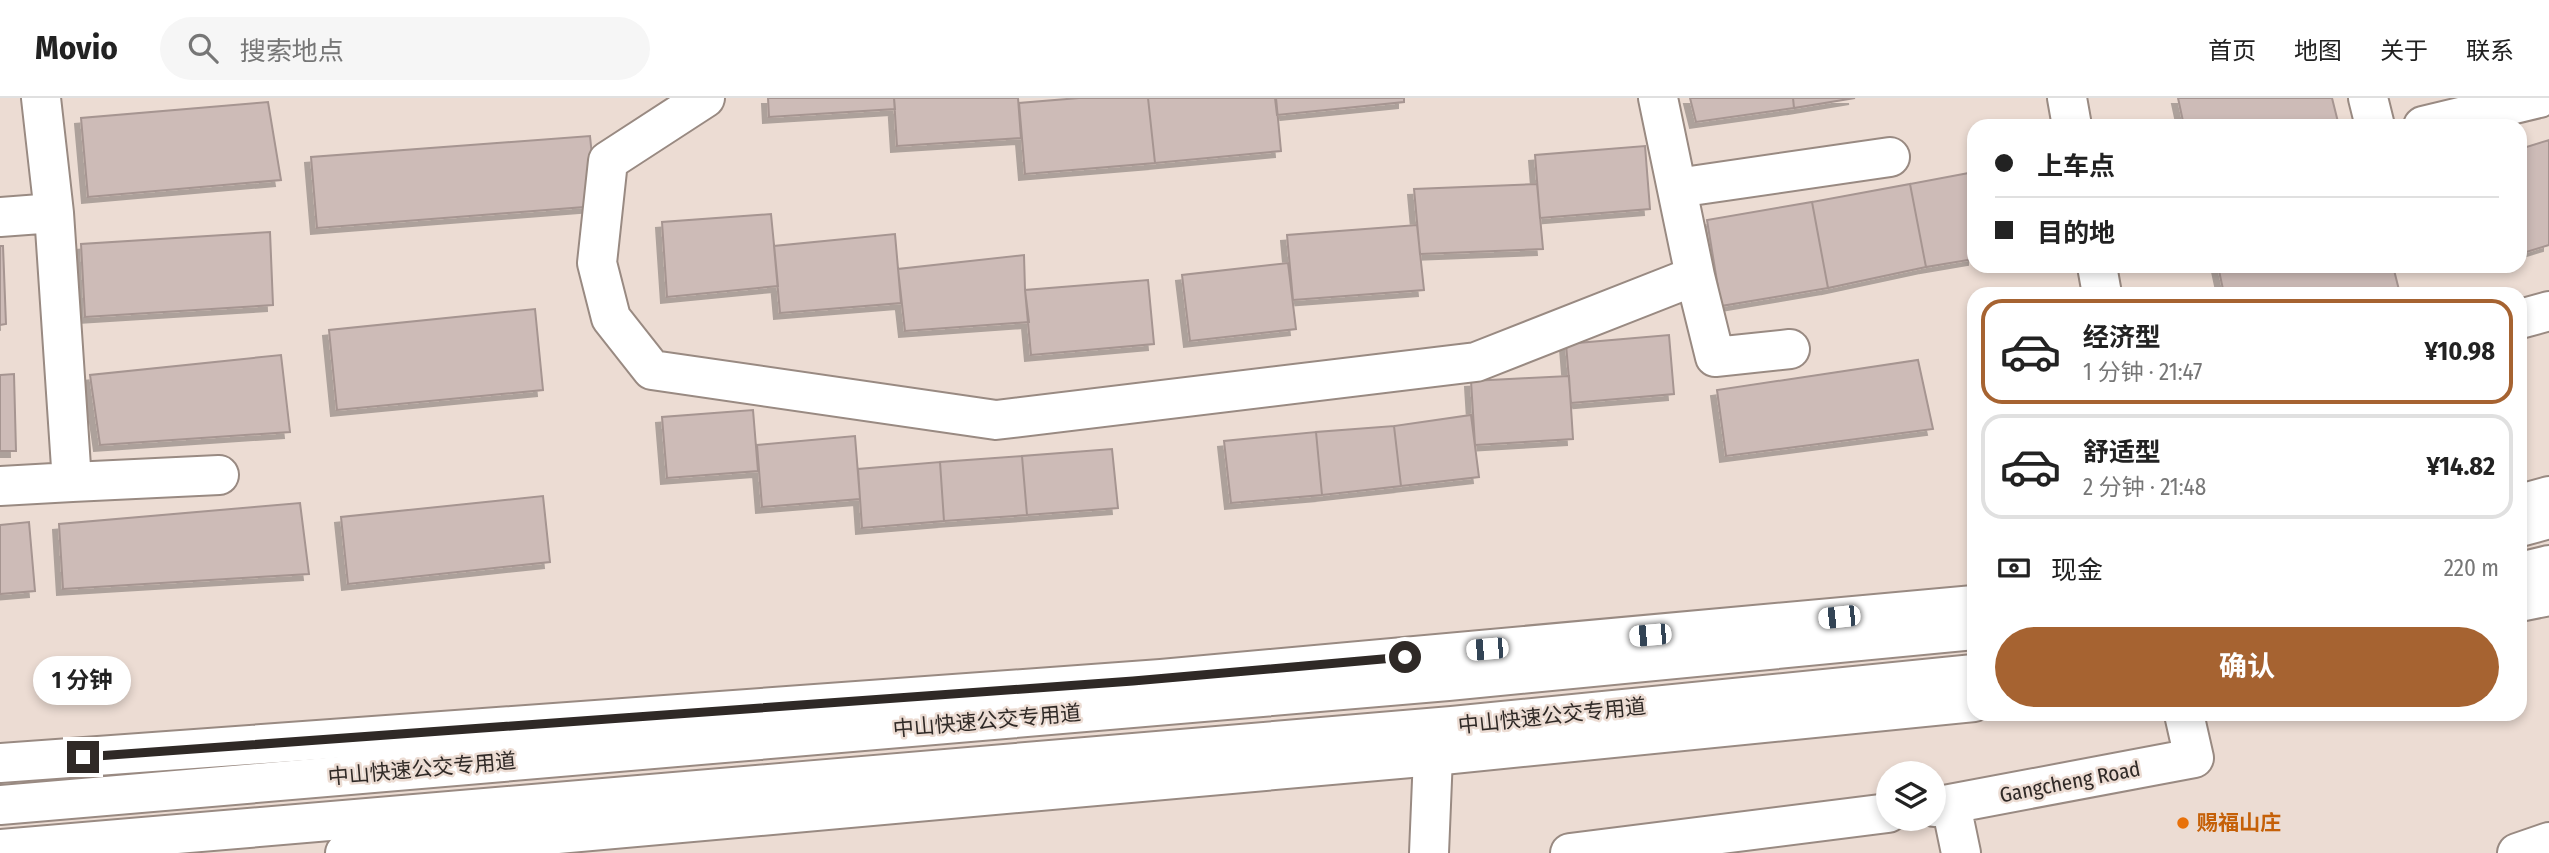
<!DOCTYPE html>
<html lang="zh">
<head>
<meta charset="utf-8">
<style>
  body { margin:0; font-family:"Fira Sans Condensed","Noto Sans SC",sans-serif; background:#f6f6f6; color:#222; height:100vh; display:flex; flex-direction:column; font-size:26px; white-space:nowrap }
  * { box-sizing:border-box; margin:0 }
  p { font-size:23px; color:#767676 }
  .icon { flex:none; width:38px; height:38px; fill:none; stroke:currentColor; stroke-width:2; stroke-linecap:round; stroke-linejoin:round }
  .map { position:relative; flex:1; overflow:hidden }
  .details { position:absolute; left:1967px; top:189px; width:560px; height:434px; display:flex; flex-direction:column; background:#fff; border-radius:21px; box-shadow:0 4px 10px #0003 }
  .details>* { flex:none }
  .hud { position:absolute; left:1967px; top:21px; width:560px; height:154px; border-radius:21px; box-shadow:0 4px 10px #0003; display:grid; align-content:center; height:154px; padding:0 28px; background:#fff }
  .buttons { position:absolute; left:1876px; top:663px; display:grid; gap:14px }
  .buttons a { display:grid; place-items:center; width:70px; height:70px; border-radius:50%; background:#fff; box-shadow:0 4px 10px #0003; font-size:35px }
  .end { position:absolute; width:32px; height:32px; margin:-16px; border:9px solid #2f2926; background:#fff; box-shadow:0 0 0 4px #fff }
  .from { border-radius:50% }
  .bubble { position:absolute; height:49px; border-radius:24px; background:#fff; box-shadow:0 4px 10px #0003; font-size:23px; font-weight:700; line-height:49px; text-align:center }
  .car { position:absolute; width:21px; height:42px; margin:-21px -10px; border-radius:9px; box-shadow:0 0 5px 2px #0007; background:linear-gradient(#fff 24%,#345 0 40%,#fff 0 76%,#345 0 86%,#fff 0) }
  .hud b { display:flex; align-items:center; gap:24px; height:66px; font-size:26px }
  .hud b+b { border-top:2px solid #e0e0e0 }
  .hud i { width:18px; height:18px; background:#222 }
  ul { padding:12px 0 0; list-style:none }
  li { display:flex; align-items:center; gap:21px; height:105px; margin:0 14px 10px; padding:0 14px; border:4px solid #e0e0e0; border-radius:21px }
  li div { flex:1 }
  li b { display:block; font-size:26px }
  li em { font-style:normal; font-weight:700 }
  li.on { border-color:#a66331 }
  li>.icon { width:63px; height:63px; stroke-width:1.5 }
  .pay { display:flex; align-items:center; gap:18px; height:77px; padding:0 28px; font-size:26px }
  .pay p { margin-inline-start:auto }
  .action { display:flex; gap:14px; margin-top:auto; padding:14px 28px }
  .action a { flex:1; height:80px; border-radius:42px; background:#a66331; color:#fff; font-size:28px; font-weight:700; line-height:80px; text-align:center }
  header { display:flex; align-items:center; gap:42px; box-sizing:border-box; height:98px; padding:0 35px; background:#fff; border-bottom:2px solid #e0e0e0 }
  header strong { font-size:33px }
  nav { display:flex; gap:38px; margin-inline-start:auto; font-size:24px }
  .search { width:490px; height:63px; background:#f6f6f6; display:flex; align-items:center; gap:18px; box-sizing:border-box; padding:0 24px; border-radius:38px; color:#767676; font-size:26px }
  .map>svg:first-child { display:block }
  .building { fill:#cdbbb7; stroke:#a69591; stroke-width:2; filter:url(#shadow) }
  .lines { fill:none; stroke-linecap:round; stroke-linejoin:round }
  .minor-casing { stroke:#998a82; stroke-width:42 }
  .major-casing { stroke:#998a82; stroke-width:42 }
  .minor { stroke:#fff; stroke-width:38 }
  .major { stroke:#fff; stroke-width:38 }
  .route { stroke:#2f2926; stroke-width:9 }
  .food-dot { fill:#e8710a; stroke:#ecdcd3; stroke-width:2.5 }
  .labels { text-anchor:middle; stroke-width:5; stroke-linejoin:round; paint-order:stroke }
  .street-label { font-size:21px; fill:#2f2926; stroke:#ecdcd3 }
  .food-label { font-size:21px; font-weight:bold; fill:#c56008; stroke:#ecdcd3; text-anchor:start }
</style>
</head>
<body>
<header>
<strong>Movio</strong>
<div class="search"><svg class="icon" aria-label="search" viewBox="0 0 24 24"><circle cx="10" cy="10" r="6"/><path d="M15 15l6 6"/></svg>搜索地点</div>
<nav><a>首页</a><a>地图</a><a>关于</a><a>联系</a></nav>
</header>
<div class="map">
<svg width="2549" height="755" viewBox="0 0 2549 755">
  <defs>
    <filter id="shadow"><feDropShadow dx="-6" dy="6" stdDeviation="0" flood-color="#0004"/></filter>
  </defs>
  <rect width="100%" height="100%" fill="#ecdcd3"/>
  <path class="building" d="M768,0H894L895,11L769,19Z
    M894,0H1018L1021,40L897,48Z
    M1079,0H1148L1155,65L1025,76L1019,5Z
    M1148,0H1276L1281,53L1155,65Z
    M1275,0H1404V4L1277,17Z
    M1690,0H1793L1794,10L1696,24Z
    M1793,0H1855L1794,10Z
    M2178,0H2332L2339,28H2184Z
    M268,4L281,82L88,99L81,20Z
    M590,38L597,108L317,130L311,59Z
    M2549,42V147L2520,156V51Z
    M1645,48L1650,111L1540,120L1535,57Z
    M1974,74V161L1926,169L1910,86Z
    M1537,86L1543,151L1420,156L1414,91Z
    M1910,86L1926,169L1828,190L1812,104Z
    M1812,104L1828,190L1721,208L1707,122Z
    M771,116L778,188L667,199L662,124Z
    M1417,127L1424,192L1293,202L1287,137Z
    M270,134L273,207L85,219L81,146Z
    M895,136L901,205L780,215L774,148Z
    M0,148H3L6,226L0,227Z
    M1024,157L1025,192L1029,224L905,233L898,171Z
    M1288,165L1296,231L1190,243L1182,177Z
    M2218,168H2393L2400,196H2224Z
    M1148,182L1154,246L1031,257L1025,192Z
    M535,211L543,292L337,312L329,232Z
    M1669,237L1674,296L1571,305L1566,246Z
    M281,257L290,334L100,347L90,277Z
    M1918,262L1933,331L1726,358L1717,292Z
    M14,276L16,353H0V277Z
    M1569,278L1573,341L1475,347L1471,283Z
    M753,312L758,373L667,380L662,319Z
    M1471,317L1479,379L1401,388L1394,328Z
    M1394,328L1401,388L1322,397L1316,334Z
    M1316,334L1322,397L1231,405L1224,343Z
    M855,338L860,401L762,409L757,347Z
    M1112,351L1118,410L1027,417L1022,358Z
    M1022,358L1027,417L944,423L940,364Z
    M940,364L944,423L862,430L858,371Z
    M543,398L550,464L348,486L341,419Z
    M300,405L309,476L63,491L59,426Z
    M29,424L35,493L0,496V427Z"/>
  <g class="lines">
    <g class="minor-casing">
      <path id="minor" d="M705,0L608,63L597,165L611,220L652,272L996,322L1476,264L1695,178L1658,0
        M2067,0L2072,28
        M2368,0L2375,28
        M2423,28L2539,0
        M1677,90L1890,59
        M0,119L54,115
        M2097,168L2102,196
        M1695,178L1715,259L1790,251
        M2520,221L2549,213
        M72,384L219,377
        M0,388L72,384L54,115L41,0
        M2520,429L2549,421
        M2520,474L2549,467
        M0,707L1448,583L1974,532
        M1951,707L1961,755
        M1934,709L2194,660L2184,616
        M0,751L1452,628L1974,576
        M1429,755L1433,658
        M1570,755L1888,715
        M2517,755L2549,744"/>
    </g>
    <g class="major-casing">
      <path id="major" d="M2520,406L2549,398
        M2520,504L2549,498
        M0,665L1161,581L1974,507
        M345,755L1433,658L1974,604"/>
    </g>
    <use href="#minor" class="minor"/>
    <use href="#major" class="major"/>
  </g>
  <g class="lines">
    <path class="route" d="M83,659L1133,583L1405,559"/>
  </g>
  <circle class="food-dot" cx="2183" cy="725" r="7"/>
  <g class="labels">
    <g class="street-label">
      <text transform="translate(1552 618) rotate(-6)" y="7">中山快速公交专用道</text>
      <text transform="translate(987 623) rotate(-5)" y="7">中山快速公交专用道</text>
      <text transform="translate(422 671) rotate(-5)" y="7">中山快速公交专用道</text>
      <text transform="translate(2070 684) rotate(-11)" y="7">Gangcheng Road</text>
    </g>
    <g class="food-label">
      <text x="2197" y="732">赐福山庄</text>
    </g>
  </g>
</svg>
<div class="buttons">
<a><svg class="icon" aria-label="layers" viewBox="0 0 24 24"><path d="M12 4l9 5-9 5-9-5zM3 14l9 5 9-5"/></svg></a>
</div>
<i class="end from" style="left:1405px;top:559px"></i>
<i class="end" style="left:83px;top:659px"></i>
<div class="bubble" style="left:33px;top:558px;width:98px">1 分钟</div>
<i class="car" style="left:1839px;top:519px;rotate:264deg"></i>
<i class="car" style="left:1650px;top:537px;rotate:265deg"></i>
<i class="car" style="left:1487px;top:551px;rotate:265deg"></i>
<div class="hud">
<b><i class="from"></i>上车点</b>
<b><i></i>目的地</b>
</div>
<section class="details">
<ul>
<li class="on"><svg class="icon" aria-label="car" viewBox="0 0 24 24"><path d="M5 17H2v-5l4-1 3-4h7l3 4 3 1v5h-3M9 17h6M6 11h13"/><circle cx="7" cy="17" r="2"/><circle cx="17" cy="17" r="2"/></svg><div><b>经济型</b><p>1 分钟 · 21:47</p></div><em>¥10.98</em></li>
<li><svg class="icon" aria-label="car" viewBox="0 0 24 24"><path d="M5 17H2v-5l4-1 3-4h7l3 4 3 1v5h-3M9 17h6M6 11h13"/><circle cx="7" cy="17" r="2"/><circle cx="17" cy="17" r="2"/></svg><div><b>舒适型</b><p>2 分钟 · 21:48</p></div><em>¥14.82</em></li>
</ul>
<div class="pay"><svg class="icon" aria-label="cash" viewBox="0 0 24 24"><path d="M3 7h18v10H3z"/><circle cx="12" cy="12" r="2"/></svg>现金<p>220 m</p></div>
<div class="action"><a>确认</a></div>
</section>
</div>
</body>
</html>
